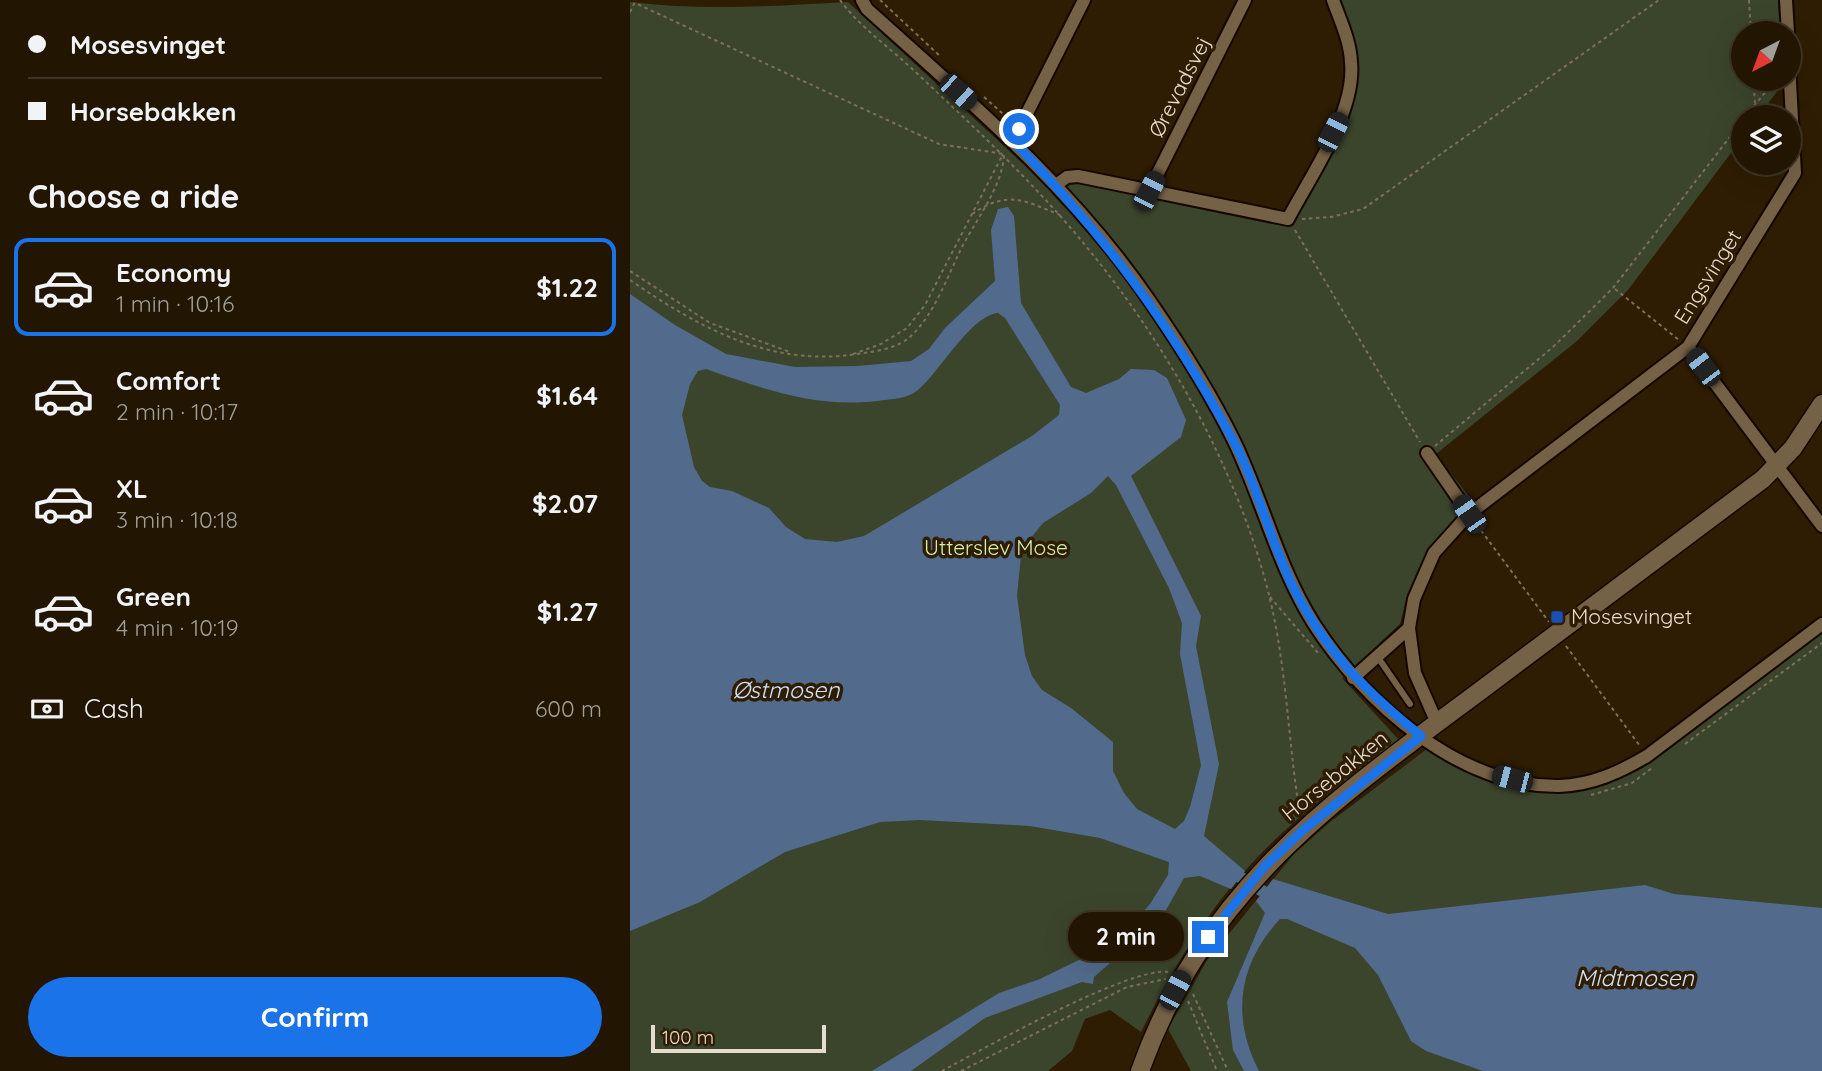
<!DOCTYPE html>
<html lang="en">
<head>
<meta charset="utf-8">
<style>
  body { margin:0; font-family:Quicksand,sans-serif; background:#2e2311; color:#f1f3f6; height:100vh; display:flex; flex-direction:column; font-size:26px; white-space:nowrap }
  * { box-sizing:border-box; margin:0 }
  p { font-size:23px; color:#a29f99 }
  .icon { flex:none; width:38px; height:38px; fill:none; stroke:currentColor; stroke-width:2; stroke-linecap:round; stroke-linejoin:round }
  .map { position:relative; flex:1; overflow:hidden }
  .drawer { display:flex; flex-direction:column; background:#221602; width:630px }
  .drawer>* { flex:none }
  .guide { display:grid; align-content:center; height:154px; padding:0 28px; background:#221602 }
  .needle { width:46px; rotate:221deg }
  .tools { position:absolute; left:1101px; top:21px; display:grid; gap:14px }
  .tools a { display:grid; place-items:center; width:70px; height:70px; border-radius:50%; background:#221602; box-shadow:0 7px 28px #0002,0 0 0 2px #3f3524; font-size:35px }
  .scale { position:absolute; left:21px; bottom:18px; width:175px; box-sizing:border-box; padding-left:7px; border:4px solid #e7dbcd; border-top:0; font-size:19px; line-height:24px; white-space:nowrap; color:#e7dbcd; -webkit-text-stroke:5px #2e1d03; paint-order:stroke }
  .end { position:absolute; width:32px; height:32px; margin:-16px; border:9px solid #1a73e8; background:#fff; box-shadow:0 0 0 4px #fff }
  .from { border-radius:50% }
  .bubble { position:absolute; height:49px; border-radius:24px; background:#221602; box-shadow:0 7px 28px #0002,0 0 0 2px #3f3524; font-size:23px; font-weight:700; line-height:49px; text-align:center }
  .car { position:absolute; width:21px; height:42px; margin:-21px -10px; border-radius:9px; box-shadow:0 0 5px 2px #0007; background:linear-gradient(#222 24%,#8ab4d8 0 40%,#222 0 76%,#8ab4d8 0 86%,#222 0) }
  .guide b { display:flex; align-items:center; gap:24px; height:66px; font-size:26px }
  .guide b+b { border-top:2px solid #3f3524 }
  .guide i { width:18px; height:18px; background:#f1f3f6 }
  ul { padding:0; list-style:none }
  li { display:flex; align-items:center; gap:21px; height:98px; margin:0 14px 10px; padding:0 14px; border:4px solid transparent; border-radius:14px }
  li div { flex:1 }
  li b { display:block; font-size:26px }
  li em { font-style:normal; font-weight:700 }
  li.on { border-color:#1a73e8 }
  li>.icon { width:63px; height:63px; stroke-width:1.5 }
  h2 { padding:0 28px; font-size:32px; line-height:84px }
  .pay { display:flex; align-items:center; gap:18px; height:77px; padding:0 28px; font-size:26px }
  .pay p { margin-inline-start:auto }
  .cta { display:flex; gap:14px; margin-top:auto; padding:14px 28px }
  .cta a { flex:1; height:80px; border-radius:42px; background:#1a73e8; color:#fff; font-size:28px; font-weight:700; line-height:80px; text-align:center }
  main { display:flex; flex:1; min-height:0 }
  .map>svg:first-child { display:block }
  .green { fill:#3b452c }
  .water { fill:#526b8d; fill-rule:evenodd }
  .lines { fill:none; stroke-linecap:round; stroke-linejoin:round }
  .canal { stroke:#526b8d; stroke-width:12 }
  .lane-casing { stroke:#150700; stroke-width:10 }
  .street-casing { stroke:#150700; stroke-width:16 }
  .secondary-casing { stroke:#150700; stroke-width:21 }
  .path { stroke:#7e6f5a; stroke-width:2; stroke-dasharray:3.5 3.5; stroke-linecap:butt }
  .lane { stroke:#756146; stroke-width:6 }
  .street { stroke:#756146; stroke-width:12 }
  .secondary { stroke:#756146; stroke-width:18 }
  .route { stroke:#1a73e8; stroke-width:9 }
  .transit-dot { fill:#1a4fb4; stroke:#2e1d03; stroke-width:2.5 }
  .labels { text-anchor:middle; stroke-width:7; stroke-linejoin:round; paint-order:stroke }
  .street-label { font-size:21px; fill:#e7dbcd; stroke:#2e1d03 }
  .park-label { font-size:21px; fill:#d3efad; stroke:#2e1d03 }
  .poi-label { font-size:21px; fill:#e7dbcd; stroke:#2e1d03; text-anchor:start }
  .water-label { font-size:23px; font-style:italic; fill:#d0e1f8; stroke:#2e1d03 }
</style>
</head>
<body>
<main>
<section class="drawer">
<div class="guide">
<b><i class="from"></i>Mosesvinget</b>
<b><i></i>Horsebakken</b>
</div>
<h2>Choose a ride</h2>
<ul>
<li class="on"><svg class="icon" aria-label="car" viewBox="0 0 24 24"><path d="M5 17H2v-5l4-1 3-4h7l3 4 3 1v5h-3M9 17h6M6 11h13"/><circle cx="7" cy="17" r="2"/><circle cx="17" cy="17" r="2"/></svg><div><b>Economy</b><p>1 min · 10:16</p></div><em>$1.22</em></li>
<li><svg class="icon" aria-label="car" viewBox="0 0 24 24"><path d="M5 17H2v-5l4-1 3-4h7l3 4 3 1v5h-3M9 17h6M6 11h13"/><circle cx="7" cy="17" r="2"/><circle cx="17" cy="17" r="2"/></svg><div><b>Comfort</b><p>2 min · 10:17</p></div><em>$1.64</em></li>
<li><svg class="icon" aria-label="car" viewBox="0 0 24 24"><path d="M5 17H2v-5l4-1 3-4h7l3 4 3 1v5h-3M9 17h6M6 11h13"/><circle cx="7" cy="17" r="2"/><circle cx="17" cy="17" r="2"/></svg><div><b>XL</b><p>3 min · 10:18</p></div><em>$2.07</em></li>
<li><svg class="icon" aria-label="car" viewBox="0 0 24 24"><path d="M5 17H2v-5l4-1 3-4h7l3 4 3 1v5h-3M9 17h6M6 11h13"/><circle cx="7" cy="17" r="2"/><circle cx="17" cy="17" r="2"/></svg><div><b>Green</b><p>4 min · 10:19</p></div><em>$1.27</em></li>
</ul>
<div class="pay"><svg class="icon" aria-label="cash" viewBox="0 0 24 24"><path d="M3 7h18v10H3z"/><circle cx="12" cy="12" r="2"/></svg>Cash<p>600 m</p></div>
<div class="cta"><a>Confirm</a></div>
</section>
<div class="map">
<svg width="1192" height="1071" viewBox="0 0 1192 1071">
  <rect width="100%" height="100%" fill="#2e1d03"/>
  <path class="green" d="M710,0H1148L1150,33H1113V79H1154V82L1128,117H1113V137L998,290L947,341L806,454L844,503L810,535L791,564L778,593L770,624L712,678L769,740C718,779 665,816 622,863C575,913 541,972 511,1032L480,1010L455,1019L442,1051L418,1071H0V2C73,11 145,6 218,2L415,184L444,183L656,225L720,107L725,58L722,30Z
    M1192,632V1071H561L538,1029L576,962L664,854L700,822L797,749C841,771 897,796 947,790C969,788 989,778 1009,770Z"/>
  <path class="water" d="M378,207L384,216L391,303L441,387L456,393L489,379L501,369L524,370L537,378L556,420L551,437L501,476L571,616L566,646L589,764L574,836L615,871L601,889L570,876L554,878L531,919L464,977L463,984L452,982L355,1018L281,1071H242L369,993L410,979L473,948L497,930L520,904L538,875L539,862L470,838L400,826L290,820L250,822L155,852L70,902L0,931V294L45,325L96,354L165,367L228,366L281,361L299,349L315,328L365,281L361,230L368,209ZM368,313L375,318L430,405L429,415L402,436L234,536L207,542L175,539L156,527L139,508L102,491L80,487L72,481L64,467L52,415L60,384L68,371L76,369C133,389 186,408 247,401C261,399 277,399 288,390C309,373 341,315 368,313ZM478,476L486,485L539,588L552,623L550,654L571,765L560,807L554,821L545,829L507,809L494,793L483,771V742L441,708L412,690L402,676L395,655L387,596L391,555L400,539L413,523L461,493Z
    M643,879L758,914L1015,885L1044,894L1192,908V1071H853L796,1051L781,1041L748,975L725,948L657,919H650C608,964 601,1017 629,1071H614L603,1050L597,1002L635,913L626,901Z"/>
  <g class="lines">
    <path class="canal" d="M610,877L634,892"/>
    <g class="lane-casing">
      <path id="lane" d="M747,656L780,704"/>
    </g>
    <g class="street-casing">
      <path id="street" d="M232,0L237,9C338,100 442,187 519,300C550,345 580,392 604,441C633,501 648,567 684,624C735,703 829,787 929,786C962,785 990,772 1017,756L1192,624
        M1156,0L1158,33
        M383,141L454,0
        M426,185L437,177L448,176L658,219C681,175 726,112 721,62C720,40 710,20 703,0
        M519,191L615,0
        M1058,347L1192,526
        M797,453L839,514
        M723,678L779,628
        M807,723L785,673L779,628L784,599L804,553L839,514L1058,347L1165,173L1158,46"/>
    </g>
    <g class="secondary-casing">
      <path id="secondary" d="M510,1071C578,881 713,794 866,679C955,613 1044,546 1133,479L1163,448L1192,404"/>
    </g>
    <path class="path" d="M210,0C228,25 256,45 279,66C324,108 369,150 411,195C513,303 603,450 639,595C657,668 658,742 670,815
      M250,0L311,57
      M1119,0L1121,33
      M0,12L6,0
      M1123,79L1125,103
      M354,97L381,121
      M1115,117L1146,79
      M342,214C378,190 393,200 430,215
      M672,219L701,217L733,209L1029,0
      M665,230L790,442
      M0,271L80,323L160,352
      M0,280C71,329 143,369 233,353C250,351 270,347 282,335C304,314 317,278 330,251C344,222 373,187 374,154L309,144L5,3
      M985,289L1049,340
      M223,354L251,344L277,328L295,305L372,156
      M805,446L923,347L983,288L1113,120
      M847,525L919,622
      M640,597L689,654
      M936,646L1010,746
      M1055,744L1192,643
      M961,795L1002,783L1022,768
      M563,994L598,1071
      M558,1001L587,1071
      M312,1071C353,1049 500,966 539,972
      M331,1071L497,987L536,979"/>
    <use href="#lane" class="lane"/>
    <use href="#street" class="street"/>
    <use href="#secondary" class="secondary"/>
  </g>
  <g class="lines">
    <path class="route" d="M389,129L383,141C474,234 540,324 602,438C627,484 639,537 662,585C695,651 734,690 791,736L673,830L635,866L578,937"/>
  </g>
  <rect class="transit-dot" x="920" y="610" width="14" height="14" rx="3.5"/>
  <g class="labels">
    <g class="street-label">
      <text transform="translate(550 87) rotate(-63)" y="7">Ørevadsvej</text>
      <text transform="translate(1078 277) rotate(-58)" y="7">Engsvinget</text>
      <text transform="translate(705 776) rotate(-39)" y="7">Horsebakken</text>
    </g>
    <g class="park-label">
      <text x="366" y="555">Utterslev Mose</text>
    </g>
    <g class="poi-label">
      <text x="941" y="624">Mosesvinget</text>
    </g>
    <g class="water-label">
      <text x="156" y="698">Østmosen</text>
      <text x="1005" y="986">Midtmosen</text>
    </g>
  </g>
</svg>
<div class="tools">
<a><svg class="needle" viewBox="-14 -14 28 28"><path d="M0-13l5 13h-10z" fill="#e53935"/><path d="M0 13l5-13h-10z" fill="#a29f99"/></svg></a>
<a><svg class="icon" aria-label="layers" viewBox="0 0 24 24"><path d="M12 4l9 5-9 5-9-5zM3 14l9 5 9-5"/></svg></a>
</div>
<div class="scale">100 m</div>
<i class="end from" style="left:389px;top:129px"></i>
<i class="end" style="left:578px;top:937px"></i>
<div class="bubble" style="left:438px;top:912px;width:116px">2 min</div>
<i class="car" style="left:328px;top:92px;rotate:132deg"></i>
<i class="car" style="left:703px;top:132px;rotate:27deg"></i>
<i class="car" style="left:519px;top:191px;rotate:27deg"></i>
<i class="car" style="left:1073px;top:367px;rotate:323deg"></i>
<i class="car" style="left:839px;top:514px;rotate:325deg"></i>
<i class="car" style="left:882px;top:779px;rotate:285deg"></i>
<i class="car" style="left:545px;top:990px;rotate:28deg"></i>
</div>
</main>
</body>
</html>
